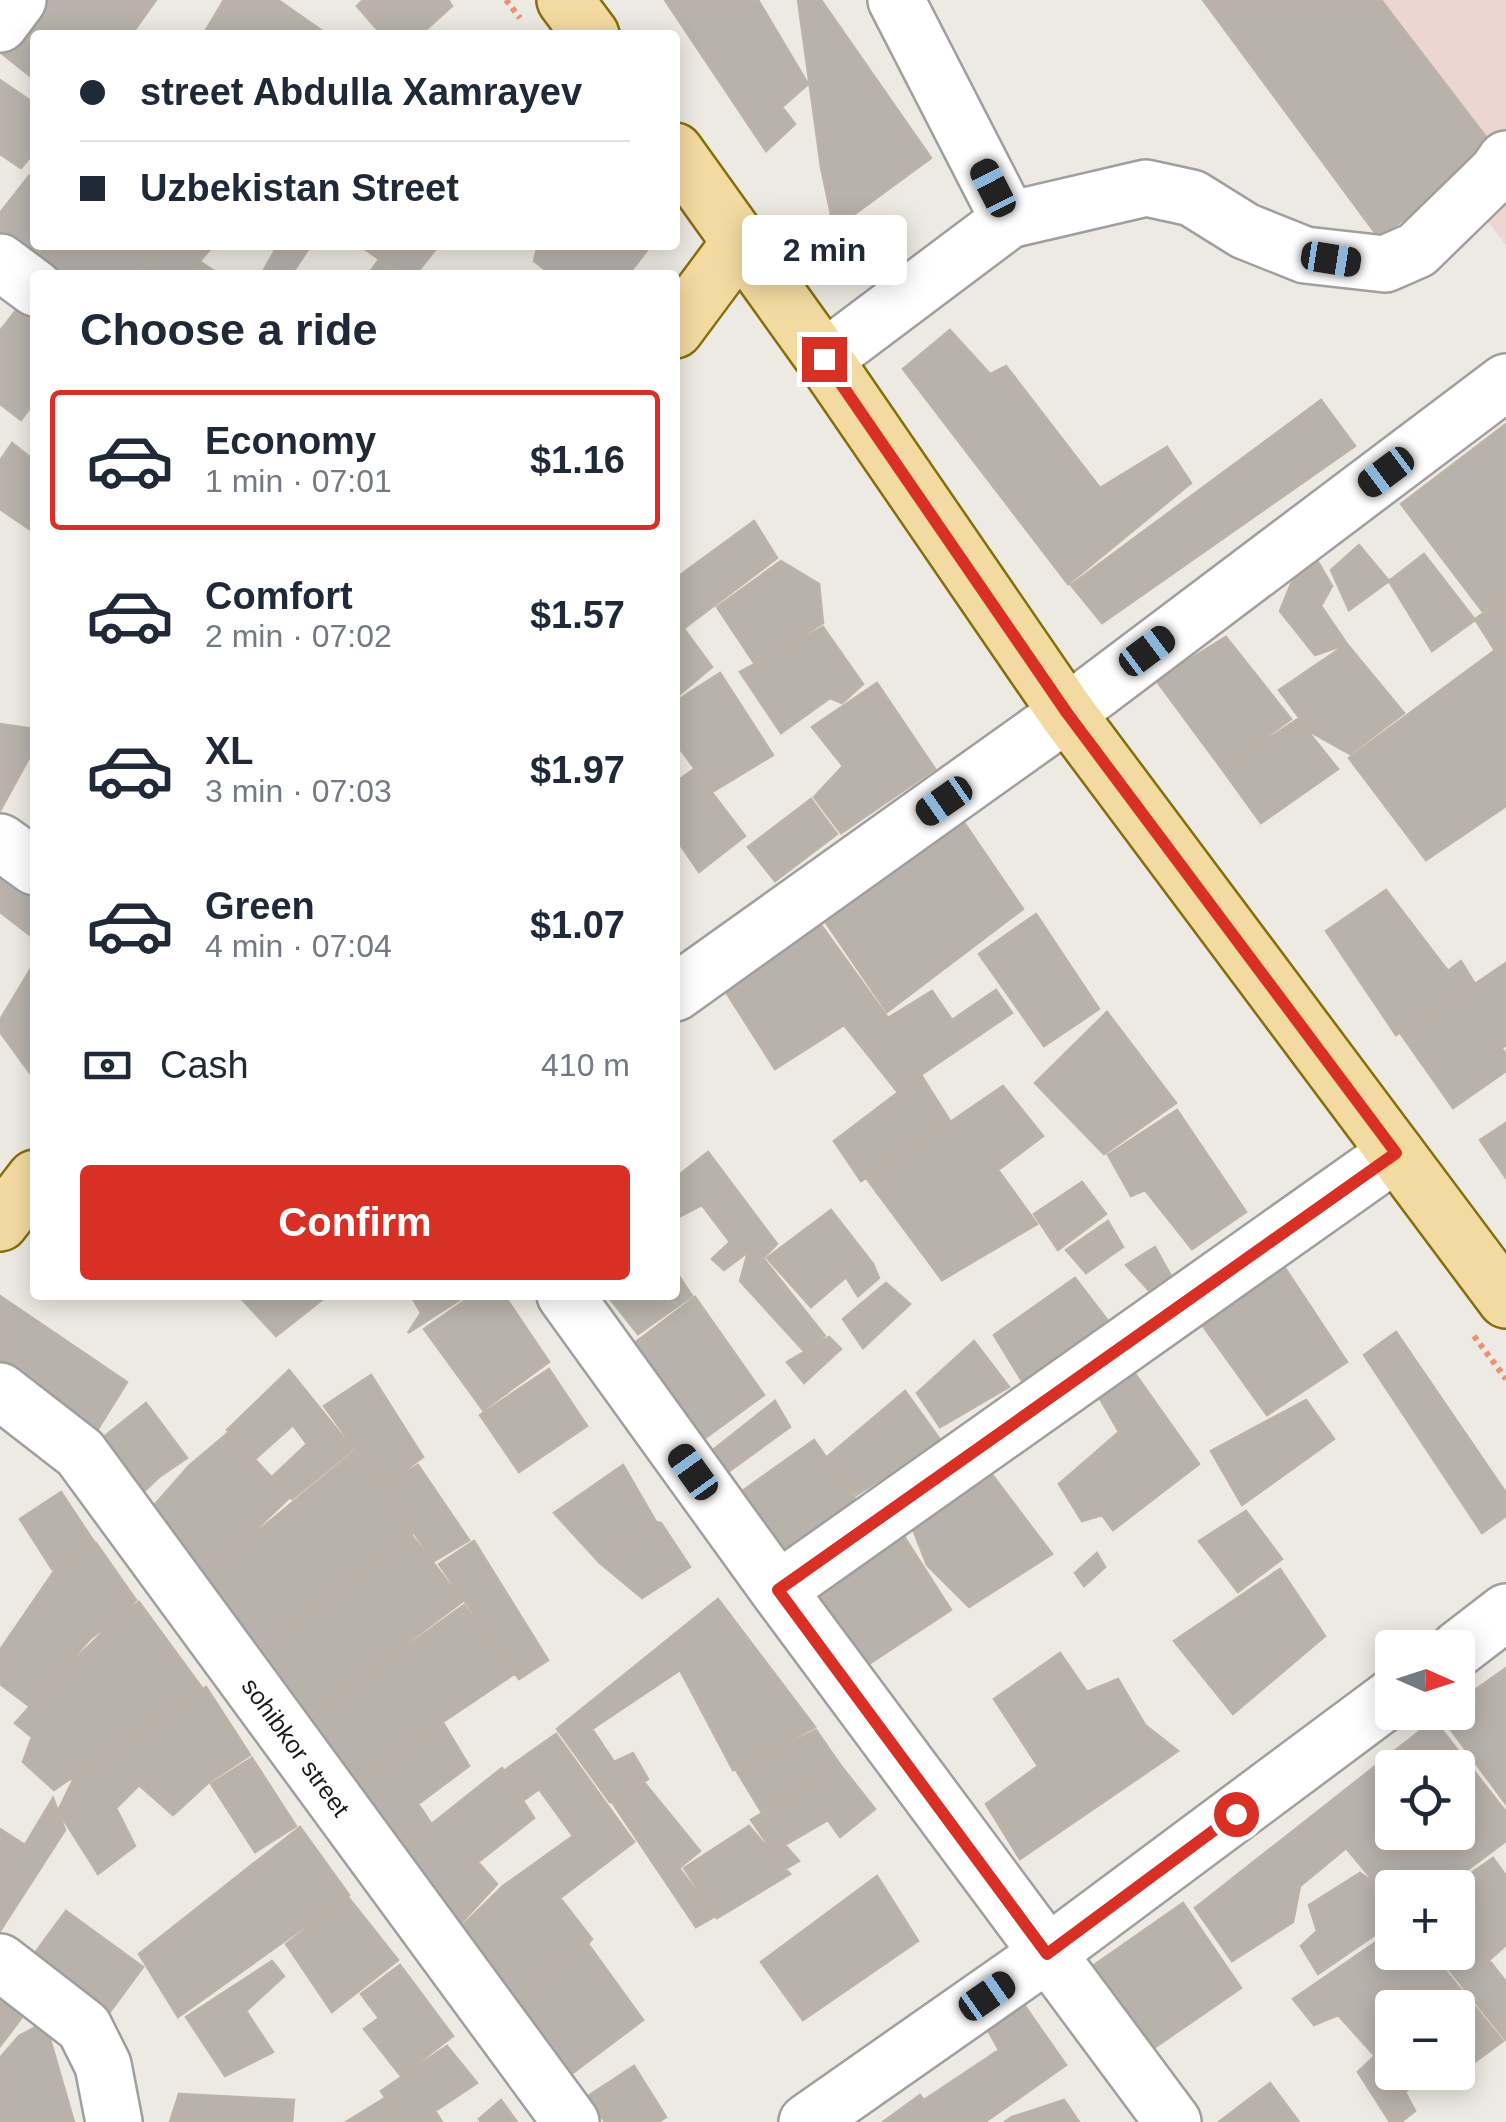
<!DOCTYPE html>
<html lang="en">
<head>
<meta charset="utf-8">
<style>
  body { margin:0; font-family:Arial,sans-serif; background:#f2f2f3; color:#1f2937; height:100vh; display:flex; flex-direction:column; font-size:38px; white-space:nowrap }
  * { box-sizing:border-box; margin:0 }
  p { font-size:32px; color:#747a83 }
  .icon { flex:none; width:55px; height:55px; fill:none; stroke:currentColor; stroke-width:2; stroke-linecap:round; stroke-linejoin:round }
  .map { position:relative; flex:1; overflow:hidden }
  .details { position:absolute; left:30px; top:270px; width:650px; height:1030px; display:flex; flex-direction:column; background:#fff; border-radius:10px; box-shadow:0 5px 25px #0003 }
  .details>* { flex:none }
  .hud { position:absolute; left:30px; top:30px; width:650px; height:220px; border-radius:10px; box-shadow:0 5px 25px #0003; display:grid; align-content:center; height:220px; padding:0 50px; background:#fff }
  .needle { width:65px; rotate:93deg }
  .tools { position:absolute; left:1375px; top:1630px; display:grid; gap:20px }
  .tools a { display:grid; place-items:center; width:100px; height:100px; border-radius:10px; background:#fff; box-shadow:0 5px 25px #0003; font-size:50px }
  .end { position:absolute; width:45px; height:45px; margin:-22px; border:12px solid #d93025; background:#fff; box-shadow:0 0 0 5px #fff }
  .from { border-radius:50% }
  .bubble { position:absolute; height:70px; border-radius:10px; background:#fff; box-shadow:0 5px 25px #0003; font-size:32px; font-weight:800; line-height:70px; text-align:center }
  .car { position:absolute; width:30px; height:60px; margin:-30px -15px; border-radius:12px; box-shadow:0 0 8px 2px #0007; background:linear-gradient(#222 24%,#8ab4d8 0 40%,#222 0 76%,#8ab4d8 0 86%,#222 0) }
  .hud b { display:flex; align-items:center; gap:35px; height:95px; font-size:38px }
  .hud b+b { border-top:2px solid #e0e1e3 }
  .hud i { width:25px; height:25px; background:#1f2937 }
  ul { padding:0; list-style:none }
  li { display:flex; align-items:center; gap:30px; height:140px; margin:0 20px 15px; padding:0 30px; border:5px solid transparent; border-radius:10px }
  li div { flex:1 }
  li b { display:block; font-size:38px }
  li em { font-style:normal; font-weight:800 }
  li.on { border-color:#d93025 }
  li>.icon { width:90px; height:90px; stroke-width:1.5 }
  h2 { padding:0 50px; font-size:45px; line-height:120px }
  .pay { display:flex; align-items:center; gap:25px; height:110px; padding:0 50px; font-size:38px }
  .pay p { margin-inline-start:auto }
  .action { display:flex; gap:20px; margin-top:auto; padding:20px 50px }
  .action a { flex:1; height:115px; border-radius:10px; background:#d93025; color:#fff; font-size:40px; font-weight:800; line-height:115px; text-align:center }
  .map>svg:first-child { display:block }
  .commercial { fill:#ecd6d2 }
  .building { fill:#b8b2ab; stroke:#bcb3a6; stroke-width:2.5; fill-rule:evenodd }
  .lines { fill:none; stroke-linecap:round; stroke-linejoin:round }
  .minor-casing { stroke:#9f9f9f; stroke-width:60 }
  .major-casing { stroke:#866e0d; stroke-width:60 }
  .path { stroke:#ed8f72; stroke-width:6; stroke-dasharray:5 5; stroke-linecap:butt }
  .minor { stroke:#fff; stroke-width:55 }
  .major { stroke:#f3daa0; stroke-width:55 }
  .route { stroke:#d93025; stroke-width:12 }
  .labels { text-anchor:middle; stroke-width:8; stroke-linejoin:round; paint-order:stroke }
  .street-label { font-size:25px; fill:#1b1b1b; stroke:#fff }
</style>
</head>
<body>
<div class="map">
<svg width="1506" height="2122" viewBox="0 0 1506 2122">
  <rect width="100%" height="100%" fill="#eceae2"/>
  <path class="commercial" d="M1317,0H1506V245Z"/>
  <path class="building" d="M24,0H156L131,35H35V80L0,52V31Z
    M224,0H278L328,35H203Z
    M363,0H448L452,6L420,35H382L357,6Z
    M665,0H758L808,84L782,107L795,124L766,151Z
    M798,0H821L931,158L834,229L821,167Z
    M1203,0H1381L1496,150L1379,238Z
    M0,80L35,104V151L21,168L0,154Z
    M29,176L35,180V245H162L139,275H47L0,244V213Z
    M162,245H214L187,275H138Z
    M278,245H311L291,275H261Z
    M359,245H439L415,275H402Z
    M538,245H651L628,275H552L534,261Z
    M199,261L220,275H188Z
    M378,261L399,275H368Z
    M24,300L35,309V401L21,420L0,404V331Z
    M950,330L990,374L1006,366L1100,488L1167,447L1191,483L1068,584L903,369Z
    M1321,400L1355,446L1102,623L1071,585Z
    M1506,424V595L1483,612L1401,504Z
    M12,443L35,461V533L0,509V461Z
    M754,521L777,558L675,635V579Z
    M1359,545L1389,581L1349,610L1331,570Z
    M1424,554L1475,620L1432,651L1389,581Z
    M1315,557L1332,586L1321,606L1347,644L1315,655L1280,611L1291,584Z
    M781,561L819,584L823,623L755,664L717,607Z
    M1506,597V643L1494,649L1475,619Z
    M823,627L863,684L842,703L830,698L781,733L740,672Z
    M684,629L712,667L675,698V637Z
    M1226,637L1291,719L1222,769L1156,680Z
    M1506,642V806L1426,860L1349,758Z
    M1347,644L1404,713L1350,754L1309,731L1279,690Z
    M720,673L773,755L712,792L675,742V702Z
    M877,683L935,769L841,833L814,797L843,766L812,727Z
    M1298,719L1338,769L1261,823L1222,769Z
    M0,724L35,729V747L0,811Z
    M694,769L745,836L699,872L675,837V783Z
    M811,799L837,834L775,881L748,847Z
    M954,808L1023,909L887,1012L818,911Z
    M0,872L35,897V939L0,912Z
    M1386,890L1448,971L1461,961L1475,984L1396,1035L1326,931Z
    M1036,914L1099,1009L1044,1046L979,954Z
    M816,918L888,1018L932,991L952,1020L996,990L1012,1013L897,1091L844,1025L775,1069L719,981Z
    M1506,963V1045L1502,1048L1506,1055V1071L1453,1108L1401,1034Z
    M30,970L35,974V1067L30,1073L0,1032V1020Z
    M1107,1012L1176,1103L1104,1154L1035,1083Z
    M921,1075L950,1121L861,1181L834,1141Z
    M1003,1086L1043,1136L998,1170L1037,1224L942,1280L867,1179Z
    M1177,1110L1246,1212L1192,1249L1145,1190L1131,1196L1108,1155Z
    M1506,1123V1178L1480,1140Z
    M708,1152L777,1244L763,1258L825,1336L804,1351L740,1281L748,1252L724,1270L712,1259L730,1242L702,1205L675,1219V1178Z
    M1082,1182L1106,1214L1058,1250L1034,1214Z
    M831,1210L873,1264L879,1278L858,1296L846,1277L811,1307L767,1258Z
    M1108,1221L1123,1247L1086,1273L1066,1250Z
    M1155,1247L1172,1278L1153,1295L1126,1265Z
    M1281,1262L1347,1362L1267,1415L1198,1319Z
    M675,1270L692,1296L638,1334L607,1295H675Z
    M1075,1278L1108,1321L1022,1381L994,1335Z
    M886,1283L910,1304L863,1348L843,1319Z
    M238,1295H328L276,1336Z
    M411,1295H467L408,1333L421,1313Z
    M473,1295H504L549,1362L483,1410L424,1329Z
    M0,1296L127,1382L91,1440L0,1364Z
    M695,1297L764,1395L697,1444L632,1345Z
    M1396,1332L1506,1493V1516L1482,1533L1364,1355Z
    M829,1337L841,1349L804,1383L787,1362Z
    M974,1341L1009,1387L940,1427L917,1393Z
    M1121,1354L1199,1464L1113,1530L1102,1515L1082,1521L1059,1484L1119,1432L1090,1381Z
    M549,1369L587,1426L519,1472L480,1415Z
    M289,1370L353,1449L292,1499L273,1476L307,1444L293,1425L255,1459L227,1430Z
    M371,1375L423,1457L383,1487L324,1406Z
    M905,1391L941,1441L856,1495L826,1458Z
    M1306,1400L1334,1439L1242,1505L1211,1451Z
    M775,1401L790,1427L728,1472L713,1450Z
    M146,1403L187,1458L159,1477L139,1496L100,1440Z
    M229,1432L290,1497L198,1585L150,1510L189,1466Z
    M814,1440L856,1500L785,1554L741,1492Z
    M356,1450L413,1533L247,1656L195,1583Z
    M418,1465L469,1540L434,1561L382,1488Z
    M623,1465L656,1522L600,1563L554,1513Z
    M987,1468L1052,1554L969,1607L927,1565L909,1519Z
    M61,1492L94,1542L52,1569L20,1519Z
    M1246,1511L1282,1559L1238,1592L1199,1541Z
    M656,1522L661,1523L690,1567L642,1598L600,1563Z
    M901,1532L951,1610L855,1673L805,1595Z
    M412,1536L463,1601L298,1725L248,1656Z
    M474,1541L548,1660L519,1679L439,1564Z
    M96,1543L136,1600L28,1705L0,1684V1650L57,1567Z
    M1097,1553L1105,1567L1084,1586L1075,1573Z
    M1280,1569L1325,1636L1233,1714L1174,1641Z
    M718,1599L815,1727L733,1770L680,1670L592,1729L614,1762L633,1753L648,1779L610,1802L557,1729Z
    M139,1602L202,1688L54,1790L23,1762L32,1737L15,1723L91,1638Z
    M464,1605L514,1674L340,1791L298,1725Z
    M1060,1653L1087,1692L1118,1679L1145,1725L1178,1751L1020,1859L986,1804L1038,1766L994,1699Z
    M1506,1668V1804L1440,1715L1458,1712V1702Z
    M206,1687L250,1755L209,1782L173,1815L139,1785L116,1808L135,1846L98,1874L58,1811L74,1778Z
    M1434,1720L1506,1812V1841L1443,1888H1392V1903L1346,1848L1300,1886L1293,1922L1232,1961L1195,1908ZM1392,1768H1458V1832H1392Z
    M443,1723L469,1766L418,1804L432,1825L392,1854L344,1791Z
    M816,1730L841,1766L761,1811L736,1770Z
    M556,1734L634,1842L560,1898L592,1939L506,2006L453,1935L503,1886L573,1836L539,1789L524,1800L505,1770Z
    M252,1758L296,1826L255,1852L211,1784Z
    M841,1766L875,1809L840,1837L828,1820L785,1845L799,1861L785,1869L751,1820Z
    M502,1768L534,1818L478,1862L497,1884L453,1932L394,1854Z
    M643,1781L700,1851L679,1868L715,1916L696,1927L612,1802Z
    M53,1798L65,1830L0,1931V1829L25,1845Z
    M749,1826L790,1874L717,1918L684,1868Z
    M300,1827L349,1895L178,2017L139,1954Z
    M1493,1858L1506,1876V1945L1489,1960L1506,1982V2040L1435,1952H1458V1888H1450Z
    M1360,1873L1384,1889L1392,1902V1923L1318,1974L1301,1946L1317,1931L1309,1905Z
    M877,1876L918,1941L803,2020L761,1962Z
    M348,1897L398,1960L332,2012L286,1944Z
    M1183,1903L1241,1988L1132,2063L1074,1979Z
    M66,1911L143,1967L109,2013L32,1957Z
    M1392,1931V1952H1430L1503,2041L1476,2061L1458,2052V2008H1392V2072H1430L1405,2092L1415,2111L1401,2122H1390L1358,2072L1375,2056L1338,2015L1314,2025L1293,1999Z
    M592,1939L588,1944L643,2020L558,2084L506,2006Z
    M272,1961L284,1976L246,2011L273,2052L225,2076L186,2017Z
    M400,1965L453,2036L401,2076L364,2029L379,2018L361,1994Z
    M0,1996L23,2016L0,2046Z
    M1022,2002L1066,2065L985,2122H940L924,2100L999,2050L985,2025Z
    M45,2022L74,2122H0V2058L19,2036Z
    M447,2046L477,2083L435,2111L442,2122H401L381,2091Z
    M634,2066L666,2117L658,2122H605L588,2096Z
    M1270,2083L1299,2122H1219Z
    M179,2094L294,2100L292,2122H170Z
    M920,2095L940,2122H883Z
    M385,2098L398,2122H346Z
    M501,2100L517,2122H481L479,2119Z
    M1064,2100L1079,2122H1005L1012,2117Z"/>
  <g class="lines">
    <g class="minor-casing">
      <path id="minor" d="M896,0L1009,220
        M0,24L18,0
        M0,262L35,288
        M824,359L1009,220L1146,188L1192,198L1245,231L1305,255L1385,264L1417,250L1497,172L1506,159
        M0,842L35,867
        M675,993L1067,713L1506,382
        M565,1295L778,1590L1173,2122
        M0,1391L80,1453L571,2122
        M778,1590L1396,1153
        M1458,1649L1506,1612
        M0,1962L84,2027L103,2065L114,2122
        M807,2122L1047,1954L1392,1697"/>
    </g>
    <g class="major-casing">
      <path id="major" d="M565,0L591,35
        M675,151L824,359L1067,713L1506,1300
        M675,330L741,241
        M0,1223L35,1178"/>
    </g>
    <path class="path" d="M506,0L520,18
      M1474,1336L1506,1379"/>
    <use href="#minor" class="minor"/>
    <use href="#major" class="major"/>
  </g>
  <g class="lines">
    <path class="route" d="M824,359L1067,713L1396,1153L778,1590L1047,1954L1236,1814"/>
  </g>
  <g class="labels">
    <g class="street-label">
      <text transform="translate(296 1747) rotate(54)" y="9">sohibkor street</text>
    </g>
  </g>
</svg>
<div class="tools">
<a><svg class="needle" viewBox="-14 -14 28 28"><path d="M0-13l5 13h-10z" fill="#e53935"/><path d="M0 13l5-13h-10z" fill="#747a83"/></svg></a>
<a><svg class="icon" aria-label="locate" viewBox="0 0 24 24"><circle cx="12" cy="12" r="6"/><path d="M12 2v4M12 18v4M2 12h4M18 12h4"/></svg></a>
<a>+</a>
<a>−</a>
</div>
<i class="end from" style="left:1236px;top:1814px"></i>
<i class="end" style="left:824px;top:359px"></i>
<div class="bubble" style="left:742px;top:215px;width:165px">2 min</div>
<i class="car" style="left:993px;top:188px;rotate:333deg"></i>
<i class="car" style="left:1331px;top:259px;rotate:99deg"></i>
<i class="car" style="left:1386px;top:472px;rotate:233deg"></i>
<i class="car" style="left:1147px;top:651px;rotate:53deg"></i>
<i class="car" style="left:944px;top:801px;rotate:235deg"></i>
<i class="car" style="left:693px;top:1472px;rotate:324deg"></i>
<i class="car" style="left:987px;top:1996px;rotate:55deg"></i>
<div class="hud">
<b><i class="from"></i>street Abdulla Xamrayev</b>
<b><i></i>Uzbekistan Street</b>
</div>
<section class="details">
<h2>Choose a ride</h2>
<ul>
<li class="on"><svg class="icon" aria-label="car" viewBox="0 0 24 24"><path d="M5 17H2v-5l4-1 3-4h7l3 4 3 1v5h-3M9 17h6M6 11h13"/><circle cx="7" cy="17" r="2"/><circle cx="17" cy="17" r="2"/></svg><div><b>Economy</b><p>1 min · 07:01</p></div><em>$1.16</em></li>
<li><svg class="icon" aria-label="car" viewBox="0 0 24 24"><path d="M5 17H2v-5l4-1 3-4h7l3 4 3 1v5h-3M9 17h6M6 11h13"/><circle cx="7" cy="17" r="2"/><circle cx="17" cy="17" r="2"/></svg><div><b>Comfort</b><p>2 min · 07:02</p></div><em>$1.57</em></li>
<li><svg class="icon" aria-label="car" viewBox="0 0 24 24"><path d="M5 17H2v-5l4-1 3-4h7l3 4 3 1v5h-3M9 17h6M6 11h13"/><circle cx="7" cy="17" r="2"/><circle cx="17" cy="17" r="2"/></svg><div><b>XL</b><p>3 min · 07:03</p></div><em>$1.97</em></li>
<li><svg class="icon" aria-label="car" viewBox="0 0 24 24"><path d="M5 17H2v-5l4-1 3-4h7l3 4 3 1v5h-3M9 17h6M6 11h13"/><circle cx="7" cy="17" r="2"/><circle cx="17" cy="17" r="2"/></svg><div><b>Green</b><p>4 min · 07:04</p></div><em>$1.07</em></li>
</ul>
<div class="pay"><svg class="icon" aria-label="cash" viewBox="0 0 24 24"><path d="M3 7h18v10H3z"/><circle cx="12" cy="12" r="2"/></svg>Cash<p>410 m</p></div>
<div class="action"><a>Confirm</a></div>
</section>
</div>
</body>
</html>
